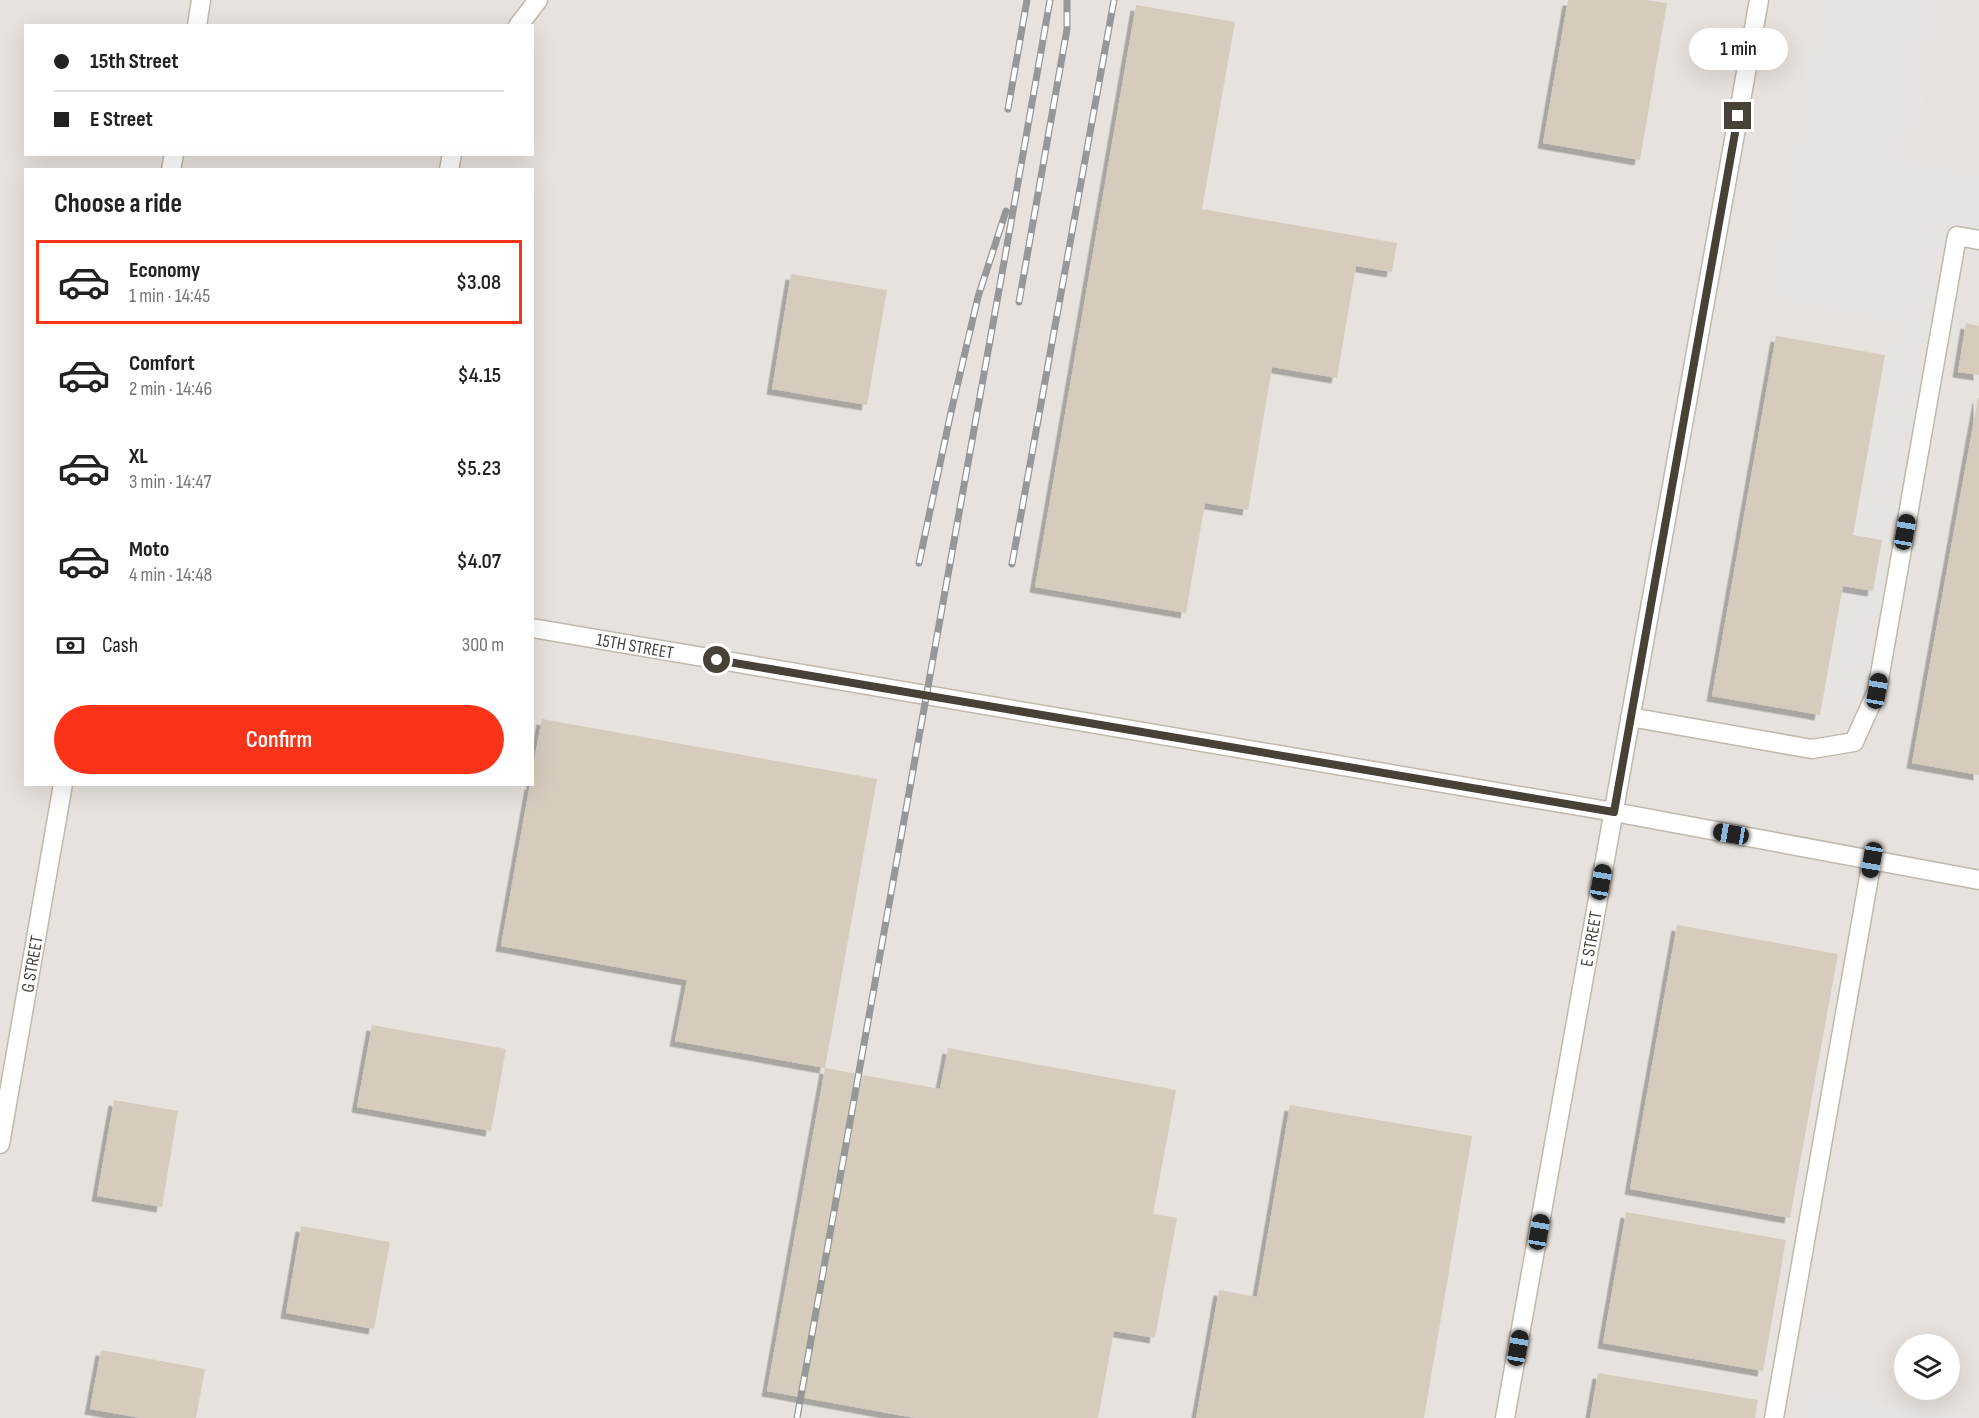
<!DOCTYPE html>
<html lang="en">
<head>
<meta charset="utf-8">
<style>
  body { margin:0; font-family:"Sofia Sans Condensed",sans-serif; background:#f6f6f6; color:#222; height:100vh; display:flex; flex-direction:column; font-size:22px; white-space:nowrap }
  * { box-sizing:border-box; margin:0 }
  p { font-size:20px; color:#767676 }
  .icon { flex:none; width:33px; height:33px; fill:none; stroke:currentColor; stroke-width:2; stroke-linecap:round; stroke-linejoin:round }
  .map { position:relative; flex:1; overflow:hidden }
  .sheet { position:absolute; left:24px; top:168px; width:510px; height:618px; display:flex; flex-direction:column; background:#fff; border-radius:0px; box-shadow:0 6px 24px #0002 }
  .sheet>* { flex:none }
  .banner { position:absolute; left:24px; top:24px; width:510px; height:132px; border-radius:0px; box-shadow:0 6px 24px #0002; display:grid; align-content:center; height:132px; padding:0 30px; background:#fff }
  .buttons { position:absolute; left:1894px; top:1334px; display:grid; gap:12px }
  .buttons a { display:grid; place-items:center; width:66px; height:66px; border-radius:50%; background:#fff; box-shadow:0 6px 24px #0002; font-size:30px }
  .end { position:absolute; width:27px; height:27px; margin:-14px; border:8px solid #484137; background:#fff; box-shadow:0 0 0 3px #fff }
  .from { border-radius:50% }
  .bubble { position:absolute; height:42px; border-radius:21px; background:#fff; box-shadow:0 6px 24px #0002; font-size:20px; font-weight:600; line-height:42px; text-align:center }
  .car { position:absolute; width:18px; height:36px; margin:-18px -9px; border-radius:8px; box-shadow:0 0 4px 2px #0007; background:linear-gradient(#222 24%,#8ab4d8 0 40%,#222 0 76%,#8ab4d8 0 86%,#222 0) }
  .banner b { display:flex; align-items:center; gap:21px; height:57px; font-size:22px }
  .banner b+b { border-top:2px solid #e0e0e0 }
  .banner i { width:15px; height:15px; background:#222 }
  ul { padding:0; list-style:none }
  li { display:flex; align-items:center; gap:18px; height:84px; margin:0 12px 9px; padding:0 18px; border:3px solid transparent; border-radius:0px }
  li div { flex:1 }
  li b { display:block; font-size:22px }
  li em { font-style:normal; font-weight:600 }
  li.selected { border-color:#fb3318 }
  li>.icon { width:54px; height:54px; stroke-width:1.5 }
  h2 { padding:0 30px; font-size:27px; line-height:72px }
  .pay { display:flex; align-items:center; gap:15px; height:66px; padding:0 30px; font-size:22px }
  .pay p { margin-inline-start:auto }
  .cta { display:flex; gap:12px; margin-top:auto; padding:12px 30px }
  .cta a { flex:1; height:69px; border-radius:36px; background:#fb3318; color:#fff; font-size:24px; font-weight:600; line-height:69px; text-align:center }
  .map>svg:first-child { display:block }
  .industrial { fill:#e7e2dd; fill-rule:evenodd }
  .parking { fill:#e6e3e0 }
  .building { fill:#d6ccbe; filter:url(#shadow) }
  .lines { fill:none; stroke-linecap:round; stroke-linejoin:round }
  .lane-casing { stroke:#c0b8ab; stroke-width:21 }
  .lane { stroke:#fff; stroke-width:18 }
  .rail-casing { stroke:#979797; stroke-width:7 }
  .rail { stroke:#fff; stroke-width:4.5; stroke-dasharray:14; stroke-linecap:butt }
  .route { stroke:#484137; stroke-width:8 }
  .labels { text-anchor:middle; stroke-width:4.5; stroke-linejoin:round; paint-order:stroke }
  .street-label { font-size:18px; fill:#484137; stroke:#fff }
</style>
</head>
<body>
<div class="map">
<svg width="1979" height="1418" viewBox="0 0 1979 1418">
  <defs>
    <filter id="shadow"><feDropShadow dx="-5.5" dy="5.5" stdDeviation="0" flood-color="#0004"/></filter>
  </defs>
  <rect width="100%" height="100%" fill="#f4f0e8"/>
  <path class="industrial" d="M0,0H1979V1418H0ZM26,26H532V154H26ZM26,170H532V784H26ZM1905,1344H1950V1389H1905Z"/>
  <path class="parking" d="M1817,0H1942L1914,159L1979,172V256L1968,255L1887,712L1823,700L1843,586L1873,591L1882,540L1853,535L1892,324L1767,299Z
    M1807,1388L1979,1417V1418H1802Z"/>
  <path class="building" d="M1568,0H1646L1667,3L1640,160L1543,143Z
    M1136,5L1235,22L1202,209L1397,243L1392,272L1356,266L1337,378L1272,367L1248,510L1205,503L1186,613L1035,587Z
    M791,274L887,290L867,405L772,389Z
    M1966,323L1979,326V375L1958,372Z
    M1776,336L1885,355L1853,535L1882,540L1873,591L1843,586L1820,715L1712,696Z
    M1978,398H1979V775L1912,763Z
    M542,719L877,779L825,1068L675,1041L687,980L501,946L530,784H532V771Z
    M1677,925L1838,954L1790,1218L1630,1189Z
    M372,1025L506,1049L491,1131L357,1107Z
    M948,1048L1176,1090L1153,1214L1177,1218L1155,1338L1114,1331L1098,1418H915L767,1391L825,1068L940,1089Z
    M114,1100L178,1111L162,1207L97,1196Z
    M1290,1105L1472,1136L1424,1418H1196L1219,1290L1257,1297Z
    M1626,1212L1786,1240L1763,1371L1603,1343Z
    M301,1226L390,1242L374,1329L286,1313Z
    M101,1350L205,1369L196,1418H141L90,1409Z
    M1598,1373L1758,1400L1755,1418H1590Z"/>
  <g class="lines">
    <g class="lane-casing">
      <path id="lane" d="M197,26L201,0
        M518,26L538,0
        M171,170L174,154
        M449,170L452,154
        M532,628L1614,812L1979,880
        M1630,717L1812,749L1854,742L1877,691L1957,236L1979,240
        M0,1144L63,784
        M1505,1418L1759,0
        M1774,1418L1872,860"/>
    </g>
    <use href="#lane" class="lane"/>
    <g class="rail-casing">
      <path id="rail" d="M1008,109L1027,0
        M1019,302L1067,29V0
        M919,563L951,412L978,297L1006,211
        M1012,564L1114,0
        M797,1418L1006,251L1050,0"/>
    </g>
    <use href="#rail" class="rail"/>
  </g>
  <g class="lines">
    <path class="route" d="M717,660L1614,812L1738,116"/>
  </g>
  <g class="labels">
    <g class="street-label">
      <text transform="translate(635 646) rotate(10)" y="6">15TH STREET</text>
      <text transform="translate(1591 939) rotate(-80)" y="6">E STREET</text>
      <text transform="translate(32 964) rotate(-80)" y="6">G STREET</text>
    </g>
  </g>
</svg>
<div class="buttons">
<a><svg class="icon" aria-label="layers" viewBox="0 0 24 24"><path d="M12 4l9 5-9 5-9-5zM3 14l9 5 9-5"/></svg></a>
</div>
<i class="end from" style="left:717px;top:660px"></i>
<i class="end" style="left:1738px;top:116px"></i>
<div class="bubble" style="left:1689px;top:28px;width:99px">1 min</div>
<i class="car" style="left:1905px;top:532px;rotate:10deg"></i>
<i class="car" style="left:1877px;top:691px;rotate:10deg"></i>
<i class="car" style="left:1731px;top:834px;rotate:280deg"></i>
<i class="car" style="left:1872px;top:860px;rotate:190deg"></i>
<i class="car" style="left:1601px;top:882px;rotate:10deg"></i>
<i class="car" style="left:1539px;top:1232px;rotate:10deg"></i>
<i class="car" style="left:1518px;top:1348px;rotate:10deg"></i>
<div class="banner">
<b><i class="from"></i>15th Street</b>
<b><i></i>E Street</b>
</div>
<section class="sheet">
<h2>Choose a ride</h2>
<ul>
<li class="selected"><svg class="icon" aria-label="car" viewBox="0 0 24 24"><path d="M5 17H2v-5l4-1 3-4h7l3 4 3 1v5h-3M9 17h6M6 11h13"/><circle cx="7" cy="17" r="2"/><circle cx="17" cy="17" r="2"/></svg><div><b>Economy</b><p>1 min · 14:45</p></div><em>$3.08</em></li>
<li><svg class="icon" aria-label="car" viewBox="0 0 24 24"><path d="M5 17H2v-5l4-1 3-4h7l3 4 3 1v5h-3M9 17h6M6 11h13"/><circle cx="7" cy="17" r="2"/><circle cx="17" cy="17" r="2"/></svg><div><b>Comfort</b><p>2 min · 14:46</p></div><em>$4.15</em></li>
<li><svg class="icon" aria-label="car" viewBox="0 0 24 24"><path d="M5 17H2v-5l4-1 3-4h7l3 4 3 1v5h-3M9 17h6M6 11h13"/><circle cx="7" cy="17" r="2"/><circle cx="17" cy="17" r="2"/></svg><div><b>XL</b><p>3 min · 14:47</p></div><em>$5.23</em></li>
<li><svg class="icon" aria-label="car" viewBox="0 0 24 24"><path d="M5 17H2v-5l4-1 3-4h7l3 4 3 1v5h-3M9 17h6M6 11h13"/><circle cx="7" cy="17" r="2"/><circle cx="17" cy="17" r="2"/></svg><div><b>Moto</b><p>4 min · 14:48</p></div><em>$4.07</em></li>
</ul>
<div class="pay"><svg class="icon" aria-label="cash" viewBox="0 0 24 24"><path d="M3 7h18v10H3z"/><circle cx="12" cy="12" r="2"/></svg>Cash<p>300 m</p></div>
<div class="cta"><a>Confirm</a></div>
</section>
</div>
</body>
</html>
